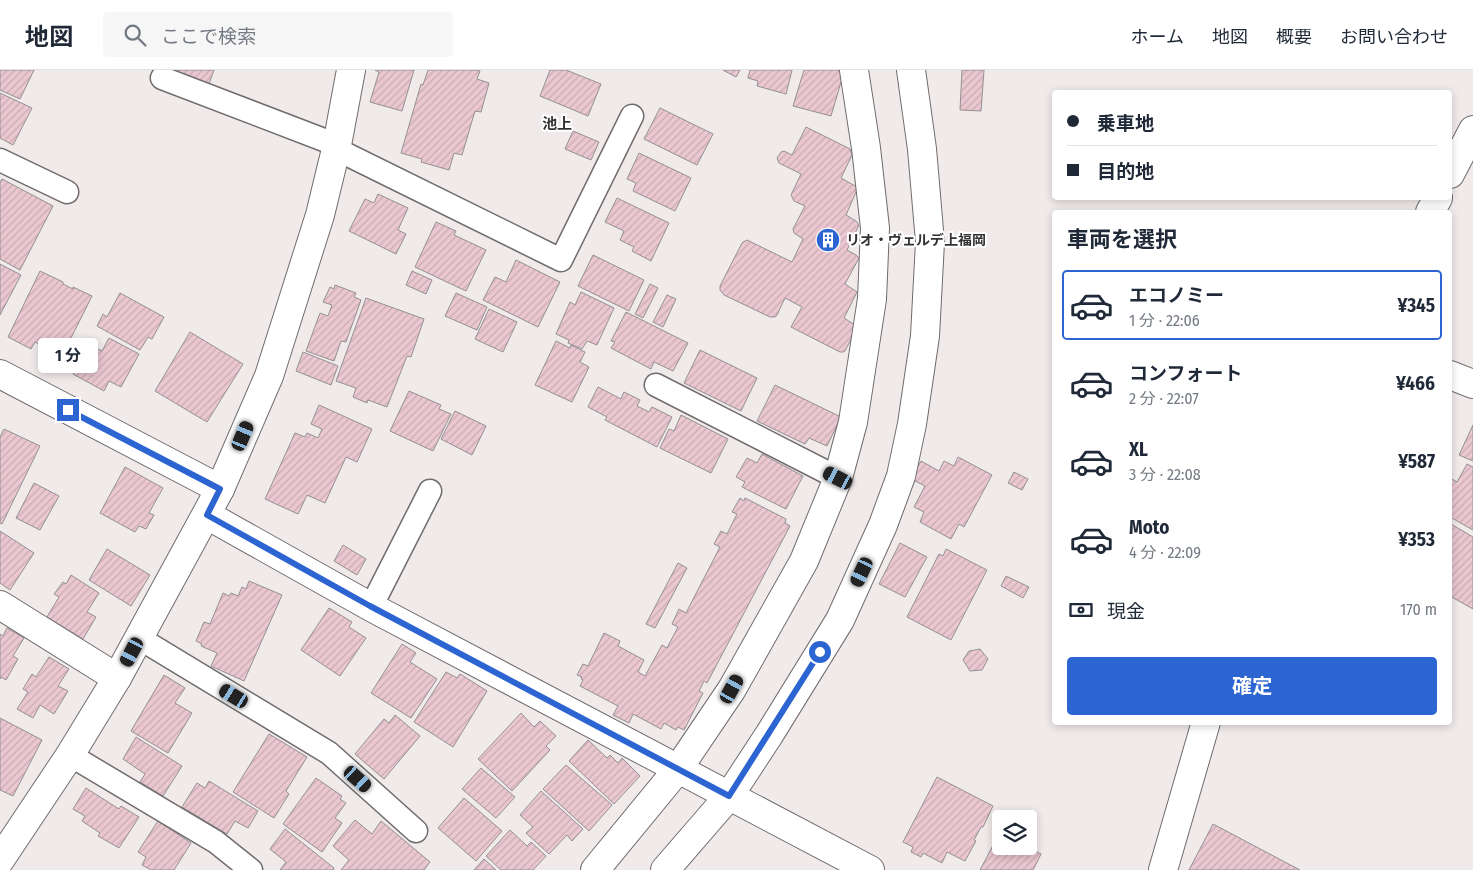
<!DOCTYPE html>
<html lang="ja">
<head>
<meta charset="utf-8">
<style>
  body { margin:0; font-family:"Fira Sans Condensed","Noto Sans JP",sans-serif; background:#f6f6f7; color:#1f2937; height:100vh; display:flex; flex-direction:column; font-size:19px; white-space:nowrap }
  * { box-sizing:border-box; margin:0 }
  p { font-size:16px; color:#747a83 }
  .icon { flex:none; width:28px; height:28px; fill:none; stroke:currentColor; stroke-width:2; stroke-linecap:round; stroke-linejoin:round }
  .map { position:relative; flex:1; overflow:hidden }
  .drawer { position:absolute; left:1052px; top:140px; width:400px; height:515px; display:flex; flex-direction:column; background:#fff; border-radius:5px; box-shadow:0 2px 8px #0003 }
  .drawer>* { flex:none }
  .top-card { position:absolute; left:1052px; top:20px; width:400px; height:110px; border-radius:5px; box-shadow:0 2px 8px #0003; display:grid; align-content:center; height:110px; padding:0 15px; background:#fff }
  .tools { position:absolute; left:992px; top:740px; display:grid; gap:10px }
  .tools a { display:grid; place-items:center; width:45px; height:45px; border-radius:5px; background:#fff; box-shadow:0 2px 8px #0003; font-size:25px }
  .end { position:absolute; width:22px; height:22px; margin:-11px; border:6px solid #2c64d2; background:#fff; box-shadow:0 0 0 2px #fff }
  .from { border-radius:50% }
  .bubble { position:absolute; height:35px; border-radius:5px; background:#fff; box-shadow:0 2px 8px #0003; font-size:16px; font-weight:700; line-height:35px; text-align:center }
  .car { position:absolute; width:15px; height:30px; margin:-15px -8px; border-radius:6px; box-shadow:0 0 4px 1px #0007; background:linear-gradient(#222 24%,#8ab4d8 0 40%,#222 0 76%,#8ab4d8 0 86%,#222 0) }
  .top-card b { display:flex; align-items:center; gap:18px; height:48px; font-size:19px }
  .top-card b+b { border-top:1px solid #e0e1e3 }
  .top-card i { width:12px; height:12px; background:#1f2937 }
  ul { padding:0; list-style:none }
  li { display:flex; align-items:center; gap:15px; height:70px; margin:0 10px 8px; padding:0 5px; border:2px solid transparent; border-radius:5px }
  li div { flex:1 }
  li b { display:block; font-size:19px }
  li em { font-style:normal; font-weight:700 }
  li.on { border-color:#2c64d2 }
  li>.icon { width:45px; height:45px; stroke-width:1.5 }
  h2 { padding:0 15px; font-size:22px; line-height:60px }
  .pay { display:flex; align-items:center; gap:12px; height:55px; padding:0 15px; font-size:19px }
  .pay p { margin-inline-start:auto }
  .primary-button { display:flex; gap:10px; margin-top:auto; padding:10px 15px }
  .primary-button a { flex:1; height:58px; border-radius:5px; background:#2c64d2; color:#fff; font-size:20px; font-weight:700; line-height:58px; text-align:center }
  header { display:flex; align-items:center; gap:30px; box-sizing:border-box; height:70px; padding:0 25px; background:#fff; border-bottom:1px solid #e0e1e3 }
  header strong { font-size:24px }
  nav { display:flex; gap:28px; margin-inline-start:auto; font-size:18px }
  .search { width:350px; height:45px; background:#f6f6f7; display:flex; align-items:center; gap:12px; box-sizing:border-box; padding:0 18px; border-radius:5px; color:#747a83; font-size:19px }
  .map>svg:first-child { display:block }
  .building { fill:url(#building-hatch); stroke:#949091 }
  .lines { fill:none; stroke-linecap:round; stroke-linejoin:round }
  .lane-casing { stroke:#716c6c; stroke-width:25 }
  .street-casing { stroke:#716c6c; stroke-width:30 }
  .secondary-casing { stroke:#716c6c; stroke-width:30 }
  .lane { stroke:#fff; stroke-width:22 }
  .street { stroke:#fff; stroke-width:28 }
  .secondary { stroke:#fff; stroke-width:28 }
  .route { stroke:#2c64d2; stroke-width:6 }
  .labels { text-anchor:middle; stroke-width:4; stroke-linejoin:round; paint-order:stroke }
  .poi-label { font-size:14px; font-weight:bold; fill:#343232; stroke:#fff; text-anchor:start }
  .neighbourhood-label { font-size:15px; font-weight:bold; fill:#343232; stroke:#fff }
</style>
</head>
<body>
<header>
<strong>地図</strong>
<div class="search"><svg class="icon" aria-label="search" viewBox="0 0 24 24"><circle cx="10" cy="10" r="6"/><path d="M15 15l6 6"/></svg>ここで検索</div>
<nav><a>ホーム</a><a>地図</a><a>概要</a><a>お問い合わせ</a></nav>
</header>
<div class="map">
<svg width="1473" height="800" viewBox="0 0 1473 800">
  <defs>
    <pattern id="building-hatch" width="6" height="6" patternUnits="userSpaceOnUse" patternTransform="scale(1.25)"><rect width="6" height="6" fill="#eac7d1"/><path d="M-1 1l2-2M0 6l6-6M5 7l2-2" fill="none" stroke="#c9abb4"/></pattern>
  </defs>
  <rect width="100%" height="100%" fill="#f0eaea"/>
  <path class="building" d="M0,0H34L20,29L0,20Z
    M170,0H214L209,14Z
    M375,0H414L402,41L370,32L379,2Z
    M428,0H475L480,1L477,9L489,13L481,42L475,41L462,85L454,83L449,100L421,92L422,89L401,83L421,14L423,15Z
    M550,0H566L601,14L588,46L540,26Z
    M723,0H740L736,7Z
    M750,0H792L786,24L757,16L758,11L748,8Z
    M804,0H837L844,2L831,46L793,36Z
    M962,0H984L981,41L960,40Z
    M0,23L32,38L13,75L0,68Z
    M660,38L713,64L697,95L644,69Z
    M806,57L850,79L852,85L841,108L857,117L856,122L846,145L856,151L859,155L847,180L856,185L859,188L845,214L857,222L844,248L855,255V261L845,281L843,282H840L791,257L802,237L785,228L777,245L775,247H770L724,225L720,220V216L742,173L745,171L747,170L792,192L803,169L794,163L793,159L805,136L794,131L791,125L801,104L779,93L777,88L781,82L784,81L792,85Z
    M573,61L599,72L591,90L565,79Z
    M639,83L691,108L675,141L633,121L636,113L627,109Z
    M2,109L53,136L20,200L0,189V112Z
    M378,124L408,138L398,160L406,164L396,184L349,161L365,129L374,133Z
    M617,128L669,153L651,191L632,181L634,177L620,170L624,161L605,152Z
    M436,152L456,161L454,165L486,180L466,221L415,197Z
    M593,185L644,210L629,241L578,216Z
    M516,190L560,212L538,257L483,230L495,207L506,212Z
    M0,194L21,205L0,245Z
    M40,201L63,212V214L73,219V217L92,226L62,286L35,272L31,279L8,267Z
    M412,201L432,210L426,224L406,215Z
    M650,214L658,218L643,248L635,244Z
    M335,215L356,223L354,227L361,230L346,272L341,271L334,291L306,281L320,243L328,246L332,235L323,232L330,217L334,219Z
    M581,222L614,238L597,275L587,271L582,279L568,273L569,270L556,264L570,232L575,235Z
    M120,223L164,247L152,269L148,267L140,280L97,256L103,244L107,247Z
    M456,223L487,237L477,260L445,246Z
    M667,225L676,229L663,257L653,252Z
    M366,228L424,249L411,287L407,286L387,337L368,330L367,333L353,327L356,318L336,311Z
    M489,239L517,252L503,282L475,269Z
    M626,242L688,273L673,301L654,292L651,299L611,278L615,272L611,271Z
    M190,262L243,294L207,352L155,321Z
    M109,268L139,284L121,317L109,311L104,321L73,304L89,275L102,281Z
    M556,271L570,278L571,275L585,282L580,292L589,297L572,332L535,315Z
    M700,280L757,308L741,341L684,313Z
    M303,282L338,296L331,315L296,301Z
    M775,315L841,347L827,376L809,368L805,374L757,351Z
    M598,317L621,329L624,322L640,330L637,336L649,342L652,337L672,347L657,377L605,350L607,347L588,337Z
    M409,321L441,335L439,339L451,344L433,381L390,361Z
    M319,335L372,359L357,392L346,387L325,433L307,425L298,444L265,429L295,363L305,367L307,363L318,368L322,359L311,354Z
    M455,341L486,356L472,385L441,369Z
    M681,345L728,369L711,403L660,378L669,359L674,361Z
    M1473,355V391L1459,385Z
    M4,359L40,376L2,454L0,453V367Z
    M762,384L803,406L786,439L742,417L745,412L736,407L747,388L757,393Z
    M958,387L992,405L964,457L959,454L951,469L920,452L924,442L914,437L925,416L911,409L921,391L939,401L944,391L954,396Z
    M1467,394L1473,397V460L1450,447V408L1457,412Z
    M125,397L163,418L149,443L154,445L146,459L139,456L135,462L100,443Z
    M1014,402L1028,409L1022,420L1008,413Z
    M34,413L59,426L40,460L16,448Z
    M740,428L744,431L745,428L786,449L785,453L790,456L707,613L704,611L699,621L703,623L684,660L678,657L676,660L664,653L661,659L633,644L629,653L613,645L618,636L580,616L583,610L581,609L582,607L577,605L583,594L588,596L604,563L620,571L618,576L644,590L638,602L645,606L662,575L667,578L678,557L672,554L679,539L686,543L720,477L714,474L721,461L727,464L737,444L732,442Z
    M1451,454L1473,467V539L1450,526Z
    M0,461L34,483L10,520L0,513Z
    M900,473L927,487L905,527L879,514Z
    M343,475L366,489L357,505L334,491Z
    M107,479L150,505L131,536L89,510Z
    M946,479L987,500L951,570L907,547L939,484L943,486Z
    M678,493L687,498L655,558L646,554Z
    M71,505L99,523L87,542L96,547L83,569L47,547L59,527L54,524L63,512L66,514Z
    M1006,506L1029,517L1023,528L1001,516Z
    M249,511L282,525L244,611L211,596L217,583L201,576L202,574L196,571L204,552L210,554L223,523L229,526L231,523L238,526L242,517L246,519Z
    M329,538L352,552L349,557L366,568L340,606L301,580Z
    M7,558L24,568L13,586L18,589L6,610L1,607L0,609V564L3,566Z
    M402,574L416,583L410,592L437,609L411,648L371,623Z
    M980,579L988,589L982,600L970,601L963,590L969,581Z
    M49,587L69,599L58,616L68,621L54,644L40,635L33,648L17,639L28,622L23,619L32,604L36,607Z
    M446,602L457,608L460,604L487,621L453,677L414,652Z
    M164,605L185,618L175,633L192,643L168,683L131,661Z
    M521,643L534,657L540,651L556,666L546,676L550,680L512,721L478,689Z
    M395,645L420,666L384,709L355,684L384,649L389,653Z
    M0,648L42,670L13,726L0,720Z
    M269,664L307,687L286,721L289,724L274,748L233,722Z
    M136,667L182,696L163,726L140,712L145,704L123,689Z
    M588,670L607,688L610,685L618,693L622,688L640,706L614,734L569,691Z
    M566,695L612,735L589,761L543,719Z
    M481,698L515,727L496,748L462,719Z
    M937,707L993,736L983,757H981L974,770L976,771L965,791L947,782L942,793L923,783L921,787L911,782L913,777L903,772Z
    M316,708L342,726L340,729L346,733L335,748L342,753L322,782L283,754Z
    M209,711L258,741L248,758L235,751L227,764L182,737L197,713L205,718Z
    M86,718L119,739L121,736L139,747L119,778L98,766L100,763L82,751L85,746L73,739Z
    M541,721L583,759L572,771L567,765L549,784L526,763L533,757L520,745Z
    M464,728L502,761L476,791L438,758Z
    M355,750L372,764L381,751L430,792L424,800H341L349,790L333,776Z
    M158,751L191,773L174,800H151L142,795L146,787L138,782Z
    M1213,754L1300,800H1189Z
    M285,759L334,798L333,800H280L286,792L270,779Z
    M510,760L527,776L531,772L546,786L533,800H501L486,786Z
    M1000,762L1001,763V776H1026L1041,784L1033,800H980Z
    M484,789L496,800H474Z"/>
  <g class="lines">
    <g class="lane-casing">
      <path id="lane" d="M162,8L337,75
        M336,79L561,190L632,46
        M0,90L67,122
        M656,315L838,408
        M371,537L430,421
        M139,568L329,683L416,761
        M70,685L216,772L251,800"/>
    </g>
    <g class="street-casing">
      <path id="street" d="M1450,104L1473,60
        M1430,142L1438,128
        M0,304L220,419
        M1450,305L1473,314
        M207,445L371,537L870,800
        M0,535L117,608
        M595,800L678,699L732,619L804,491L838,408L853,352L872,229L875,158L866,78L854,0
        M665,800L729,726L769,665L840,550L883,455L901,406L912,354L925,266L930,172L922,79L911,0
        M1163,800L1206,652"/>
    </g>
    <g class="secondary-casing">
      <path id="secondary" d="M0,790L70,685L117,608L220,419L269,306L320,145L337,75L351,0"/>
    </g>
    <use href="#lane" class="lane"/>
    <use href="#street" class="street"/>
    <use href="#secondary" class="secondary"/>
  </g>
  <g class="lines">
    <path class="route" d="M68,340L220,419L207,445L370,536L729,726L820,582"/>
  </g>
  <defs>
    <g id="building-disc" transform="scale(1.25)"><circle r="9.5" fill="#2c64d2" stroke="#fff"/><path d="M-4-6H4V6H1V3H-1V6H-4ZM-2.5-4.3h1.7v1.8h-1.7ZM.8-4.3h1.7v1.8H.8ZM-2.5-1h1.7V.8h-1.7ZM.8-1h1.7V.8H.8Z" fill="#fff"/></g>
  </defs>
  <g fill-rule="evenodd">
    <use href="#building-disc" x="828" y="170"/>
  </g>
  <g class="labels">
    <g class="poi-label">
      <text x="846" y="175">リオ・ヴェルデ上福岡</text>
    </g>
    <g class="neighbourhood-label">
      <text x="557" y="59">池上</text>
    </g>
  </g>
</svg>
<div class="tools">
<a><svg class="icon" aria-label="layers" viewBox="0 0 24 24"><path d="M12 4l9 5-9 5-9-5zM3 14l9 5 9-5"/></svg></a>
</div>
<i class="end from" style="left:820px;top:582px"></i>
<i class="end" style="left:68px;top:340px"></i>
<div class="bubble" style="left:38px;top:268px;width:60px">1 分</div>
<i class="car" style="left:243px;top:366px;rotate:23deg"></i>
<i class="car" style="left:838px;top:408px;rotate:297deg"></i>
<i class="car" style="left:862px;top:502px;rotate:205deg"></i>
<i class="car" style="left:132px;top:582px;rotate:208deg"></i>
<i class="car" style="left:732px;top:619px;rotate:29deg"></i>
<i class="car" style="left:234px;top:626px;rotate:301deg"></i>
<i class="car" style="left:358px;top:709px;rotate:132deg"></i>
<div class="top-card">
<b><i class="from"></i>乗車地</b>
<b><i></i>目的地</b>
</div>
<section class="drawer">
<h2>車両を選択</h2>
<ul>
<li class="on"><svg class="icon" aria-label="car" viewBox="0 0 24 24"><path d="M5 17H2v-5l4-1 3-4h7l3 4 3 1v5h-3M9 17h6M6 11h13"/><circle cx="7" cy="17" r="2"/><circle cx="17" cy="17" r="2"/></svg><div><b>エコノミー</b><p>1 分 · 22:06</p></div><em>¥345</em></li>
<li><svg class="icon" aria-label="car" viewBox="0 0 24 24"><path d="M5 17H2v-5l4-1 3-4h7l3 4 3 1v5h-3M9 17h6M6 11h13"/><circle cx="7" cy="17" r="2"/><circle cx="17" cy="17" r="2"/></svg><div><b>コンフォート</b><p>2 分 · 22:07</p></div><em>¥466</em></li>
<li><svg class="icon" aria-label="car" viewBox="0 0 24 24"><path d="M5 17H2v-5l4-1 3-4h7l3 4 3 1v5h-3M9 17h6M6 11h13"/><circle cx="7" cy="17" r="2"/><circle cx="17" cy="17" r="2"/></svg><div><b>XL</b><p>3 分 · 22:08</p></div><em>¥587</em></li>
<li><svg class="icon" aria-label="car" viewBox="0 0 24 24"><path d="M5 17H2v-5l4-1 3-4h7l3 4 3 1v5h-3M9 17h6M6 11h13"/><circle cx="7" cy="17" r="2"/><circle cx="17" cy="17" r="2"/></svg><div><b>Moto</b><p>4 分 · 22:09</p></div><em>¥353</em></li>
</ul>
<div class="pay"><svg class="icon" aria-label="cash" viewBox="0 0 24 24"><path d="M3 7h18v10H3z"/><circle cx="12" cy="12" r="2"/></svg>現金<p>170 m</p></div>
<div class="primary-button"><a>確定</a></div>
</section>
</div>
</body>
</html>
